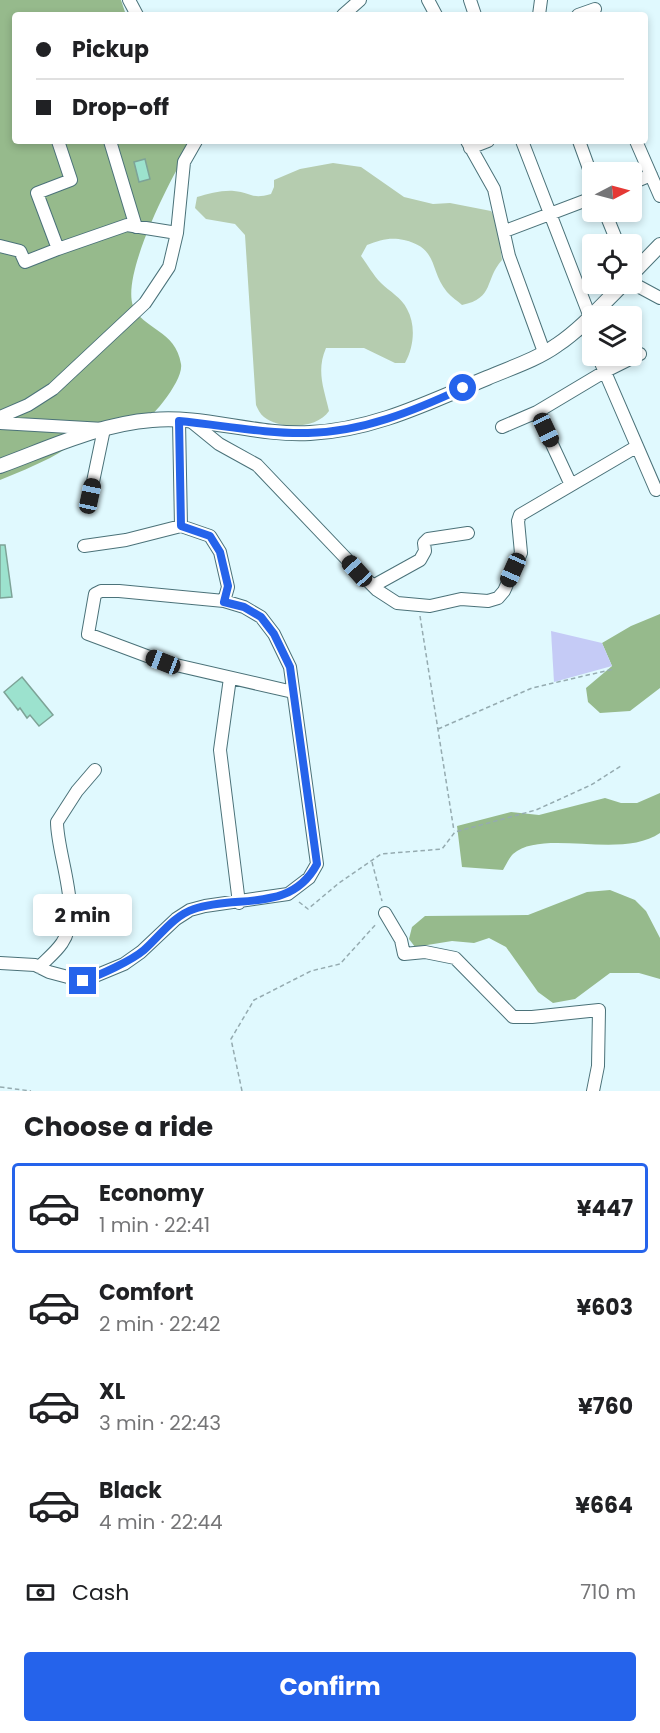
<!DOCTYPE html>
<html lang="en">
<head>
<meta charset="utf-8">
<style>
  body { margin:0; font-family:Poppins,sans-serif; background:#f2f2f2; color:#202124; height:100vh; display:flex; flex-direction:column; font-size:22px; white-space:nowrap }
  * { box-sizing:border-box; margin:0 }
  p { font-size:20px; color:#757577 }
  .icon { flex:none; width:33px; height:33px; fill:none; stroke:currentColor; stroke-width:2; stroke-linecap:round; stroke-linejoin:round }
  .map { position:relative; height:1091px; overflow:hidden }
  .drawer { display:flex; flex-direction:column; background:#fff; flex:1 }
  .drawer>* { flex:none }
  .banner { position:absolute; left:12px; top:12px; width:636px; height:132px; border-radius:6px; box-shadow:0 3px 9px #0003; display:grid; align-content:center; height:132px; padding:0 24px; background:#fff }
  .needle { width:39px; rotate:84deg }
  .tools { position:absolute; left:582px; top:162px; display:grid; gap:12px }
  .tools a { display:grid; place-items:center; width:60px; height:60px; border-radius:6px; background:#fff; box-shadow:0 3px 9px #0003; font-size:30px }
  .end { position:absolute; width:27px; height:27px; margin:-14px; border:8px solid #2563eb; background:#fff; box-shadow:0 0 0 3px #fff }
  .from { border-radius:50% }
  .bubble { position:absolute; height:42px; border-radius:6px; background:#fff; box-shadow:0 3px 9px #0003; font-size:20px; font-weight:700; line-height:42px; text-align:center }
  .car { position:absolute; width:18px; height:36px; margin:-18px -9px; border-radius:8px; box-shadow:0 0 4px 2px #0007; background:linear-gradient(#222 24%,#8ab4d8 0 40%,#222 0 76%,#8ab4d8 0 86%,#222 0) }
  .banner b { display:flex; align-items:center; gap:21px; height:57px; font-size:22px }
  .banner b+b { border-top:2px solid #e0e0e0 }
  .banner i { width:15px; height:15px; background:#202124 }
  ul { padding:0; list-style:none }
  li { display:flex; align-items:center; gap:18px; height:90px; margin:0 12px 9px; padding:0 12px; border:3px solid transparent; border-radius:6px }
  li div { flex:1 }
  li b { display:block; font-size:22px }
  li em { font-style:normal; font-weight:700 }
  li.on { border-color:#2563eb }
  li>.icon { width:54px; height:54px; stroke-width:1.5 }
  h2 { padding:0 24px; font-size:27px; line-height:72px }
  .pay { display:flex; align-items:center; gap:15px; height:66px; padding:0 24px; font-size:22px }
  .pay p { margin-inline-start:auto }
  .action { display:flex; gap:12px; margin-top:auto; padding:12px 24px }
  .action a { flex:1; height:69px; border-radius:6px; background:#2563eb; color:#fff; font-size:24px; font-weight:700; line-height:69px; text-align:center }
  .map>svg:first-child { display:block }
  .green { fill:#b5ccaf }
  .forest { fill:#96ba8c }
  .water { fill:#c5cbf6 }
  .building { fill:#9ce2ce; stroke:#7da397; stroke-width:1.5 }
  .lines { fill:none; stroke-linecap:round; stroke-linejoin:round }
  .minor-casing { stroke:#4b7279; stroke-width:14 }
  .tertiary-casing { stroke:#4b7279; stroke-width:16 }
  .path { stroke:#95abb0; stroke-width:1.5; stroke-dasharray:4.5 3; stroke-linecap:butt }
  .minor { stroke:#fff; stroke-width:12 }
  .tertiary { stroke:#fff; stroke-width:14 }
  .route { stroke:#2563eb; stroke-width:8 }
</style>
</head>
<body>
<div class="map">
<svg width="660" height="1091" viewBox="0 0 660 1091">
  <rect width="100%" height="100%" fill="#e0f9fe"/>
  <path class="green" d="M333,163L361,167L404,197L433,204L450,203L491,211L497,222L502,260C484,280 495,298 462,305C458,301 451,297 447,292C429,270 439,248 404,240C390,237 380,240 367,245L361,256C368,265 373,275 381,283C389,291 402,298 407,309C416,325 414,347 405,363H395L364,348H326C316,371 324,389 329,411C317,429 280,430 264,417C260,414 258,409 256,405L245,235L235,224L206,219L195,208L197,197C208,194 222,190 234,191C250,192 251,200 271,194L274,187V180L300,169Z"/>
  <path class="forest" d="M0,0H121L126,15H15V141H193C174,172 121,272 133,306C142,329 176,330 181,364C184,380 150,422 135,428C119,433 100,430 85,437C73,443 62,452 50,458C34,466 17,473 0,480Z
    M660,614V688L630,711L600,713L588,702L586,688L612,666L602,643L631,626Z
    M660,793V833C621,860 543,828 513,854C509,858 506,865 503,870L462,867L457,826L511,812L539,815L605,798L621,803H637Z
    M610,890L635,900L646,911L660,938V979L639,973H610L575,999L553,1003L538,992L506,947L489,938L474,943L452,941L415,947L409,939L412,927L425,916L528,915L587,892Z"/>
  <path class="water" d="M551,631L602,643L612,666L554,682Z"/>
  <path class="building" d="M145,159L150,179L139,182L134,162Z
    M0,545H5L12,597L0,598Z
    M22,677L53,715L39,726L30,715L27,718L20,708L18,710L4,692Z"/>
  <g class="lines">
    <g class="minor-casing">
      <path id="minor" d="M129,0L137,15
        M428,0L436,15
        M470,0L475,15
        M343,15L360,0
        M539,15L541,0
        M578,15L595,9
        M58,141L71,180L37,193L58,249L127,225L177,233
        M110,141L136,227
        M467,141L494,189L509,256L544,352
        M522,141L590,317
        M579,141L592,177
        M636,141L660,196
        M470,148L488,141
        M632,183L651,175
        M605,212L618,244
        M505,231L592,198
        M0,246L20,251L25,262L58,249
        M632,280L634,284L660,298
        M585,325L592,344
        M598,356L656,490
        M0,417L28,405L53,389L145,303L169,267L177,233L184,162L196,141
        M192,422L219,444L257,465L358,571L377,590L397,603L430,606L461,599L488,601L498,598L504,591L521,553L518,521L520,515L636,447
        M0,423L104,429L90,496
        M502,427L537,412
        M571,485L537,412L604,372L640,354
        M181,526L210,536L220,552L228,587L224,601
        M84,546L126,540L181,526L179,421
        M373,586L420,560L425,551L424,543L428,539L468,533
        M230,678L220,750L239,903
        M385,913L401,940L404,954L425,952L455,958L513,1017H532L599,1010L598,1066L593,1091
        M0,963L35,965L49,972L83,981L124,964L141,952L176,919L190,910L205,906L288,894L309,878L317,864L290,667L274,634L261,617L244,607L224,601L119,591H101L95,594L88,634L163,662L293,692
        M39,967C47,959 56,952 62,943C83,913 57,855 57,822L77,791L95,770"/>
    </g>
    <g class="tertiary-casing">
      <path id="tertiary" d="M632,274L660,245
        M0,466C49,448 99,424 152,420C202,415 257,436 310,433C374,430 429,402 487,378C510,368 536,360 557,345C582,328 601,306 623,284"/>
    </g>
    <path class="path" d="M420,616L454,831
      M438,729L532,688L614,669
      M372,862L382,901
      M299,902L308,909L339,883L381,854L442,849L455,832L536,810L591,785L621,766
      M0,1087L31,1091
      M242,1091L231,1039L254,1000L311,971L340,964L377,923"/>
    <use href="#minor" class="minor"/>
    <use href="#tertiary" class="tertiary"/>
  </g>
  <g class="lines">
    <path class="route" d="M83,981C100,975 131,961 144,950C160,936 173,916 194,909C238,894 290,914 317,864L290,667L274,634L261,617L244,607L224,602L228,586L220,552L210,536L181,526L179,421C222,425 265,434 308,433C362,432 414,411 463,388"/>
  </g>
</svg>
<div class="tools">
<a><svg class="needle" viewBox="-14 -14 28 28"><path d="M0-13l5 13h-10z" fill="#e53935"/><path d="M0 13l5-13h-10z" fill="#757577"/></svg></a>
<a><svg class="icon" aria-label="locate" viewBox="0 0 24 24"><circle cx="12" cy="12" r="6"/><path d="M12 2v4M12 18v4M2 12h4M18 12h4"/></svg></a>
<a><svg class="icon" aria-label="layers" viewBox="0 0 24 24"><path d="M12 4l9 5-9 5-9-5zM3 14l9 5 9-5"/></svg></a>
</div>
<i class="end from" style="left:463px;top:388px"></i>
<i class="end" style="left:83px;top:981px"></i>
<div class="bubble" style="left:33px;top:894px;width:99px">2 min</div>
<i class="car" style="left:546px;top:430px;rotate:155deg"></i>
<i class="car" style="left:90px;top:496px;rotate:12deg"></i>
<i class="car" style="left:513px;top:570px;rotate:204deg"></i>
<i class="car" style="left:357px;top:571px;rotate:318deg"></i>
<i class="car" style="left:163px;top:662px;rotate:291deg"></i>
<div class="banner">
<b><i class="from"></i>Pickup</b>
<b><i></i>Drop-off</b>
</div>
</div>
<section class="drawer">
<h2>Choose a ride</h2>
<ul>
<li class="on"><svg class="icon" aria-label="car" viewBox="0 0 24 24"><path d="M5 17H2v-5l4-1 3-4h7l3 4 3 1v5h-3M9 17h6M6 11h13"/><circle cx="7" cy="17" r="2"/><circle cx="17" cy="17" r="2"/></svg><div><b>Economy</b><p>1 min · 22:41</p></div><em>¥447</em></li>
<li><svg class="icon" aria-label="car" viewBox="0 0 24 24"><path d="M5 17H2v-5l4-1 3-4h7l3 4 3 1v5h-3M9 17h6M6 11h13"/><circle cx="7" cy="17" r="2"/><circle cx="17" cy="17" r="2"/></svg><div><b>Comfort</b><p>2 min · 22:42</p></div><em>¥603</em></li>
<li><svg class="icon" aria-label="car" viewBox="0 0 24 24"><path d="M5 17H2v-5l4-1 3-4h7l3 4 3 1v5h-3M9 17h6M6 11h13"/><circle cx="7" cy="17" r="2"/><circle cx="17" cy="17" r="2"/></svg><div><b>XL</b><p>3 min · 22:43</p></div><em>¥760</em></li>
<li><svg class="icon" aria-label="car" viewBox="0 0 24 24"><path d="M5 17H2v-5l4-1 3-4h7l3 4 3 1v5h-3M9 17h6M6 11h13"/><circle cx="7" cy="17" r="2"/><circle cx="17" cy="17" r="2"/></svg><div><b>Black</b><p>4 min · 22:44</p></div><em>¥664</em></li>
</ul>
<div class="pay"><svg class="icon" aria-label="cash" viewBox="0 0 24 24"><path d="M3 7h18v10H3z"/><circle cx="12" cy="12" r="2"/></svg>Cash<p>710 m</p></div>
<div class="action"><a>Confirm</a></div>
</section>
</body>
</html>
